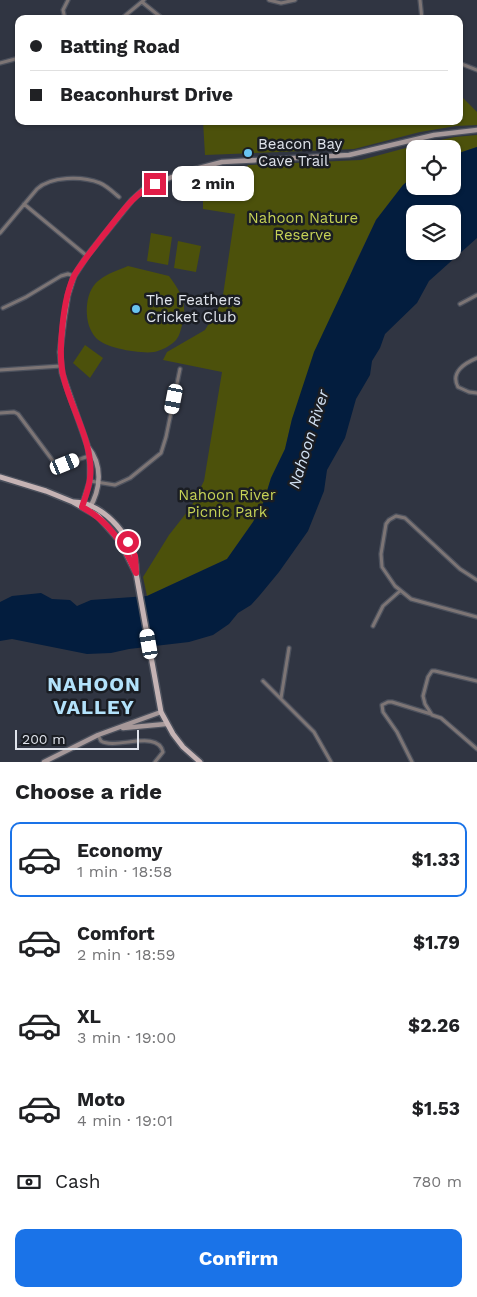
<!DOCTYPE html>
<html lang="en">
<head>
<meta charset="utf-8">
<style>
  body { margin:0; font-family:"Work Sans",sans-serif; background:#f6f6f6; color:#202124; height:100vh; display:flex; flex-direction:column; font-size:19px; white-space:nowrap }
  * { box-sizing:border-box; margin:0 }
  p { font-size:16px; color:#757577 }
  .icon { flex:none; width:28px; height:28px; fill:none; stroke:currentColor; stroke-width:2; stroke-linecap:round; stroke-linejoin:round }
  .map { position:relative; height:762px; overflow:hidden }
  .sheet { display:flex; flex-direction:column; background:#fff; flex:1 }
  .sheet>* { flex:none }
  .guide { position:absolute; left:15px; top:15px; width:448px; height:110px; border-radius:10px; box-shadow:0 1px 4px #0004; display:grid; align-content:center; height:110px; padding:0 15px; background:#fff }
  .controls { position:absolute; left:406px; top:140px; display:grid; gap:10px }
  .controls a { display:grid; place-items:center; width:55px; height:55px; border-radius:10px; background:#fff; box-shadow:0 1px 4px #0004; font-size:25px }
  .scale { position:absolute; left:15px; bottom:12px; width:124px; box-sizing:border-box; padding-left:5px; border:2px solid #dfe3eb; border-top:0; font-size:14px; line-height:18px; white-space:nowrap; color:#dfe3eb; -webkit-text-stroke:4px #1a1d23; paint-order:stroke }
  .end { position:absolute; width:22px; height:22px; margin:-11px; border:6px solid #e11d48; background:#fff; box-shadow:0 0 0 2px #fff }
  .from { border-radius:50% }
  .bubble { position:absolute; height:35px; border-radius:10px; background:#fff; box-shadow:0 1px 4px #0004; font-size:16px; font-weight:700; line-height:35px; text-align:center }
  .car { position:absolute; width:15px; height:30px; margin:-15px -8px; border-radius:6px; box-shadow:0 0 4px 1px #0007; background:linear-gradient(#fff 24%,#345 0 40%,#fff 0 76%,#345 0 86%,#fff 0) }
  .guide b { display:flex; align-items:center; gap:18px; height:48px; font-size:19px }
  .guide b+b { border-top:1px solid #e0e0e0 }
  .guide i { width:12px; height:12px; background:#202124 }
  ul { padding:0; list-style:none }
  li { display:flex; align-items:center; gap:15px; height:75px; margin:0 10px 8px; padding:0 5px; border:2px solid transparent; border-radius:10px }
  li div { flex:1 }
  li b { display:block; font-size:19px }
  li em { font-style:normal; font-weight:700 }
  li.active { border-color:#1a73e8 }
  li>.icon { width:45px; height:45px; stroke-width:1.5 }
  h2 { padding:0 15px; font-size:22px; line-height:60px }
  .pay { display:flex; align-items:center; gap:12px; height:55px; padding:0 15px; font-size:19px }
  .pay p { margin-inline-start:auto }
  .primary-button { display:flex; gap:10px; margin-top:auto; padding:10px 15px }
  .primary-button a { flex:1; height:58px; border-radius:10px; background:#1a73e8; color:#fff; font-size:20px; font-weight:700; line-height:58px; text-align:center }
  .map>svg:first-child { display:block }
  .green { fill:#4c510b }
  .water { fill:#031d3e; fill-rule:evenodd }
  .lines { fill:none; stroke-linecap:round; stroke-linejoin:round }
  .street-casing { stroke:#4c515d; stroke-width:5.5 }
  .secondary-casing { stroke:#4c515d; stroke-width:7 }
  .primary-casing { stroke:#4c515d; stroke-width:8 }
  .street { stroke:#7d7575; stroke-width:3 }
  .secondary { stroke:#a69899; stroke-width:4.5 }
  .primary { stroke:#c5b3b4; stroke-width:5 }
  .route { stroke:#e11d48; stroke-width:6 }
  .poi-dot { fill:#69c4f1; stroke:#1a1d23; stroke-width:2 }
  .labels { text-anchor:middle; stroke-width:5; stroke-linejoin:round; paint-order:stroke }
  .poi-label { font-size:15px; fill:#dfe3eb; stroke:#1a1d23; text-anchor:start }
  .park-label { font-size:15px; fill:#c6d256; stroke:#1a1d23 }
  .water-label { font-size:16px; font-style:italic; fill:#d2e1f3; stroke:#1a1d23 }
  .district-label { font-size:20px; font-weight:bold; letter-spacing:1px; fill:#b3e2fb; stroke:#1a1d23 }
</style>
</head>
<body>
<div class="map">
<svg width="477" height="762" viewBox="0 0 477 762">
  <rect width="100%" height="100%" fill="#303542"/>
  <path class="green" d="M459,94L477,112V125L456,126L420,132L354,149L205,155L203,121H459Z
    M477,135V147L453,155L452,149H415V175L403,185L376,220L354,266L292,419L285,449L271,478L264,501L253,522L227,559L147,596L143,577L169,535L191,507L204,481L222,372L163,360L167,352L205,330L222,302L235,214L203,209V198L180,192L182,183L203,172L247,167L248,165L361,160L417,145L455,137Z
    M151,233L172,237L168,265L147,261Z
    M178,241L201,246L196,272L174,268Z
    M128,266L169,276C183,295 188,305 181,329C180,333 178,339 174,342C170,346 160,351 154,352C140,354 105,348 96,338C88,329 86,317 87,305C90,279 106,275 128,266Z
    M85,345L103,358L90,378L73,363Z"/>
  <path class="water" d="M477,147V238L429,281L417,303L385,334L380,348L372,361L370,375L356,399L345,438L327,470L324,491L308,531L279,572L260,595L251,605L238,613L229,624L213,635L189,642L129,649L111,653L87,654L12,639L0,641V602L12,596L41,593L52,599L70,600L77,606L91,600L147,596L227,559L253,522L264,501L271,478L285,449L292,419L314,352L376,220L403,185L415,175V186H452L453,155ZM415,214H452V251H415Z"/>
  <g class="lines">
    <g class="street-casing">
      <path id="street" d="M269,0L281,3L295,0
        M420,0L422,19
        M142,2L163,19
        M65,19L63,10L68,0
        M121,19L144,0
        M0,63L19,58
        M459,63L477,70
        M24,204L87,256
        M0,233L37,189C51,176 82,176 100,183C107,186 113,192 119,197
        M460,304L477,295
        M3,308L26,297L61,276L68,274L74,276
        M477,358C465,363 450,372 458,387L469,392L477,393
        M0,370L61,366
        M0,413L14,412L18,414L56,465L65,464L89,456
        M90,481L115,485L130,478L161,453L166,437L180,369
        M477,580L460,569L405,518L396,516L389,520L386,524L381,554L382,567L395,586L411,599L477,617
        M373,626L383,606L400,591
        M263,681L314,732L331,762
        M477,681L435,671H432L428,677L423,696L425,704L432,715L441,718L477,749
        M281,698L289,648
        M98,735L101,741C115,750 158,729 163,752L155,762
        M412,762L397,732L383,712L382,705L388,702H392L431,714"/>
    </g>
    <g class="secondary-casing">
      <path id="secondary" d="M88,447C103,465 101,489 89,509
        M82,506L90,481V464L88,447L62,373L60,352L64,320L68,295L74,276L87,256L132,200L144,189L155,184L184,172L222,162L349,155L434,135L477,130
        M123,728L166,724
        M44,762L98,735L161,712"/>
    </g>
    <g class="primary-casing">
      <path id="primary" d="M0,477L46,491L73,502L98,516L120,541L136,573L161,712L173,734L183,747L200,762
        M74,502C104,502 137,541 136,571"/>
    </g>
    <use href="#street" class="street"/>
    <use href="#secondary" class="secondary"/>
    <use href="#primary" class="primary"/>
  </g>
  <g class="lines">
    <path class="route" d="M128,542L135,556L136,573C124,545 109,521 82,507C85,498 89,488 90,478C94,444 72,411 64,379C57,355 63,297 75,274C83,261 93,249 102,237C118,218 132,194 155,184"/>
  </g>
  <g class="poi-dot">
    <circle cx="248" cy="153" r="5"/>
    <circle cx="136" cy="309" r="5"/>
  </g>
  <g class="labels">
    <g class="poi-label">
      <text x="258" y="149">Beacon Bay<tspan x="258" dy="17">Cave Trail</tspan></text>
      <text x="146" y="305">The Feathers<tspan x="146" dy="17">Cricket Club</tspan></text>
    </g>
    <g class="park-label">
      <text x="303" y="223">Nahoon Nature<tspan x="303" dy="17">Reserve</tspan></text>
      <text x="227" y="500">Nahoon River<tspan x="227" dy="17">Picnic Park</tspan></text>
    </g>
    <g class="water-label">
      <text transform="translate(308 439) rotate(-73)" y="6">Nahoon River</text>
    </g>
    <g class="district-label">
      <text x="94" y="691">NAHOON<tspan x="94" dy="23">VALLEY</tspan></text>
    </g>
  </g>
</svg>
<div class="controls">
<a><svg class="icon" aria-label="locate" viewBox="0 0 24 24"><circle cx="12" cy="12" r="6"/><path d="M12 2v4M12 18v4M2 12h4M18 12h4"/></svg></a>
<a><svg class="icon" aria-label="layers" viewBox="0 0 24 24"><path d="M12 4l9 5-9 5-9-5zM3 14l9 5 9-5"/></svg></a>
</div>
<div class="scale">200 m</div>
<i class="end from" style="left:128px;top:542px"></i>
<i class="end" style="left:155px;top:184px"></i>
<div class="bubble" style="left:172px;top:166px;width:82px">2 min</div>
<i class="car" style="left:174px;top:399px;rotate:191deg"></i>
<i class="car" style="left:65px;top:464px;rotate:68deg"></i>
<i class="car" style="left:149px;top:644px;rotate:350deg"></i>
<div class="guide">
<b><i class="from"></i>Batting Road</b>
<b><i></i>Beaconhurst Drive</b>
</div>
</div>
<section class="sheet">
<h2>Choose a ride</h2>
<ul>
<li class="active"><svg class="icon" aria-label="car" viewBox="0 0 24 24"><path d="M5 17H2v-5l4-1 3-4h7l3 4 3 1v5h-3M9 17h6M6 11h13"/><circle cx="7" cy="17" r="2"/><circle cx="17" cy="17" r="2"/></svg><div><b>Economy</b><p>1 min · 18:58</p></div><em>$1.33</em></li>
<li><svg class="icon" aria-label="car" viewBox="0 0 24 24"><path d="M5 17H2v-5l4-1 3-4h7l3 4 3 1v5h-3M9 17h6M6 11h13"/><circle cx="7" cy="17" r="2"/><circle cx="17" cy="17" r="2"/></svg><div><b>Comfort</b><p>2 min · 18:59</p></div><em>$1.79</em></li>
<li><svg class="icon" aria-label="car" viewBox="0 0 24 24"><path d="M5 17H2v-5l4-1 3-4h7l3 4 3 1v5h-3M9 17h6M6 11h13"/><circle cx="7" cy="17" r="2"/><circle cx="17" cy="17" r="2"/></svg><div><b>XL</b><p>3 min · 19:00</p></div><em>$2.26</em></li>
<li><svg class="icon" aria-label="car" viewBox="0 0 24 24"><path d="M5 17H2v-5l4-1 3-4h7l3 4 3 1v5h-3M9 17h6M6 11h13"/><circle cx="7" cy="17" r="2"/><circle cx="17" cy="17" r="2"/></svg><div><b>Moto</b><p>4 min · 19:01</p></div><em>$1.53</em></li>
</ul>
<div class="pay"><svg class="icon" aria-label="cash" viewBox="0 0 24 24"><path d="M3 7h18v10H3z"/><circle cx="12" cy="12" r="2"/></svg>Cash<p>780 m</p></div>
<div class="primary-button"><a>Confirm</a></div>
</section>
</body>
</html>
